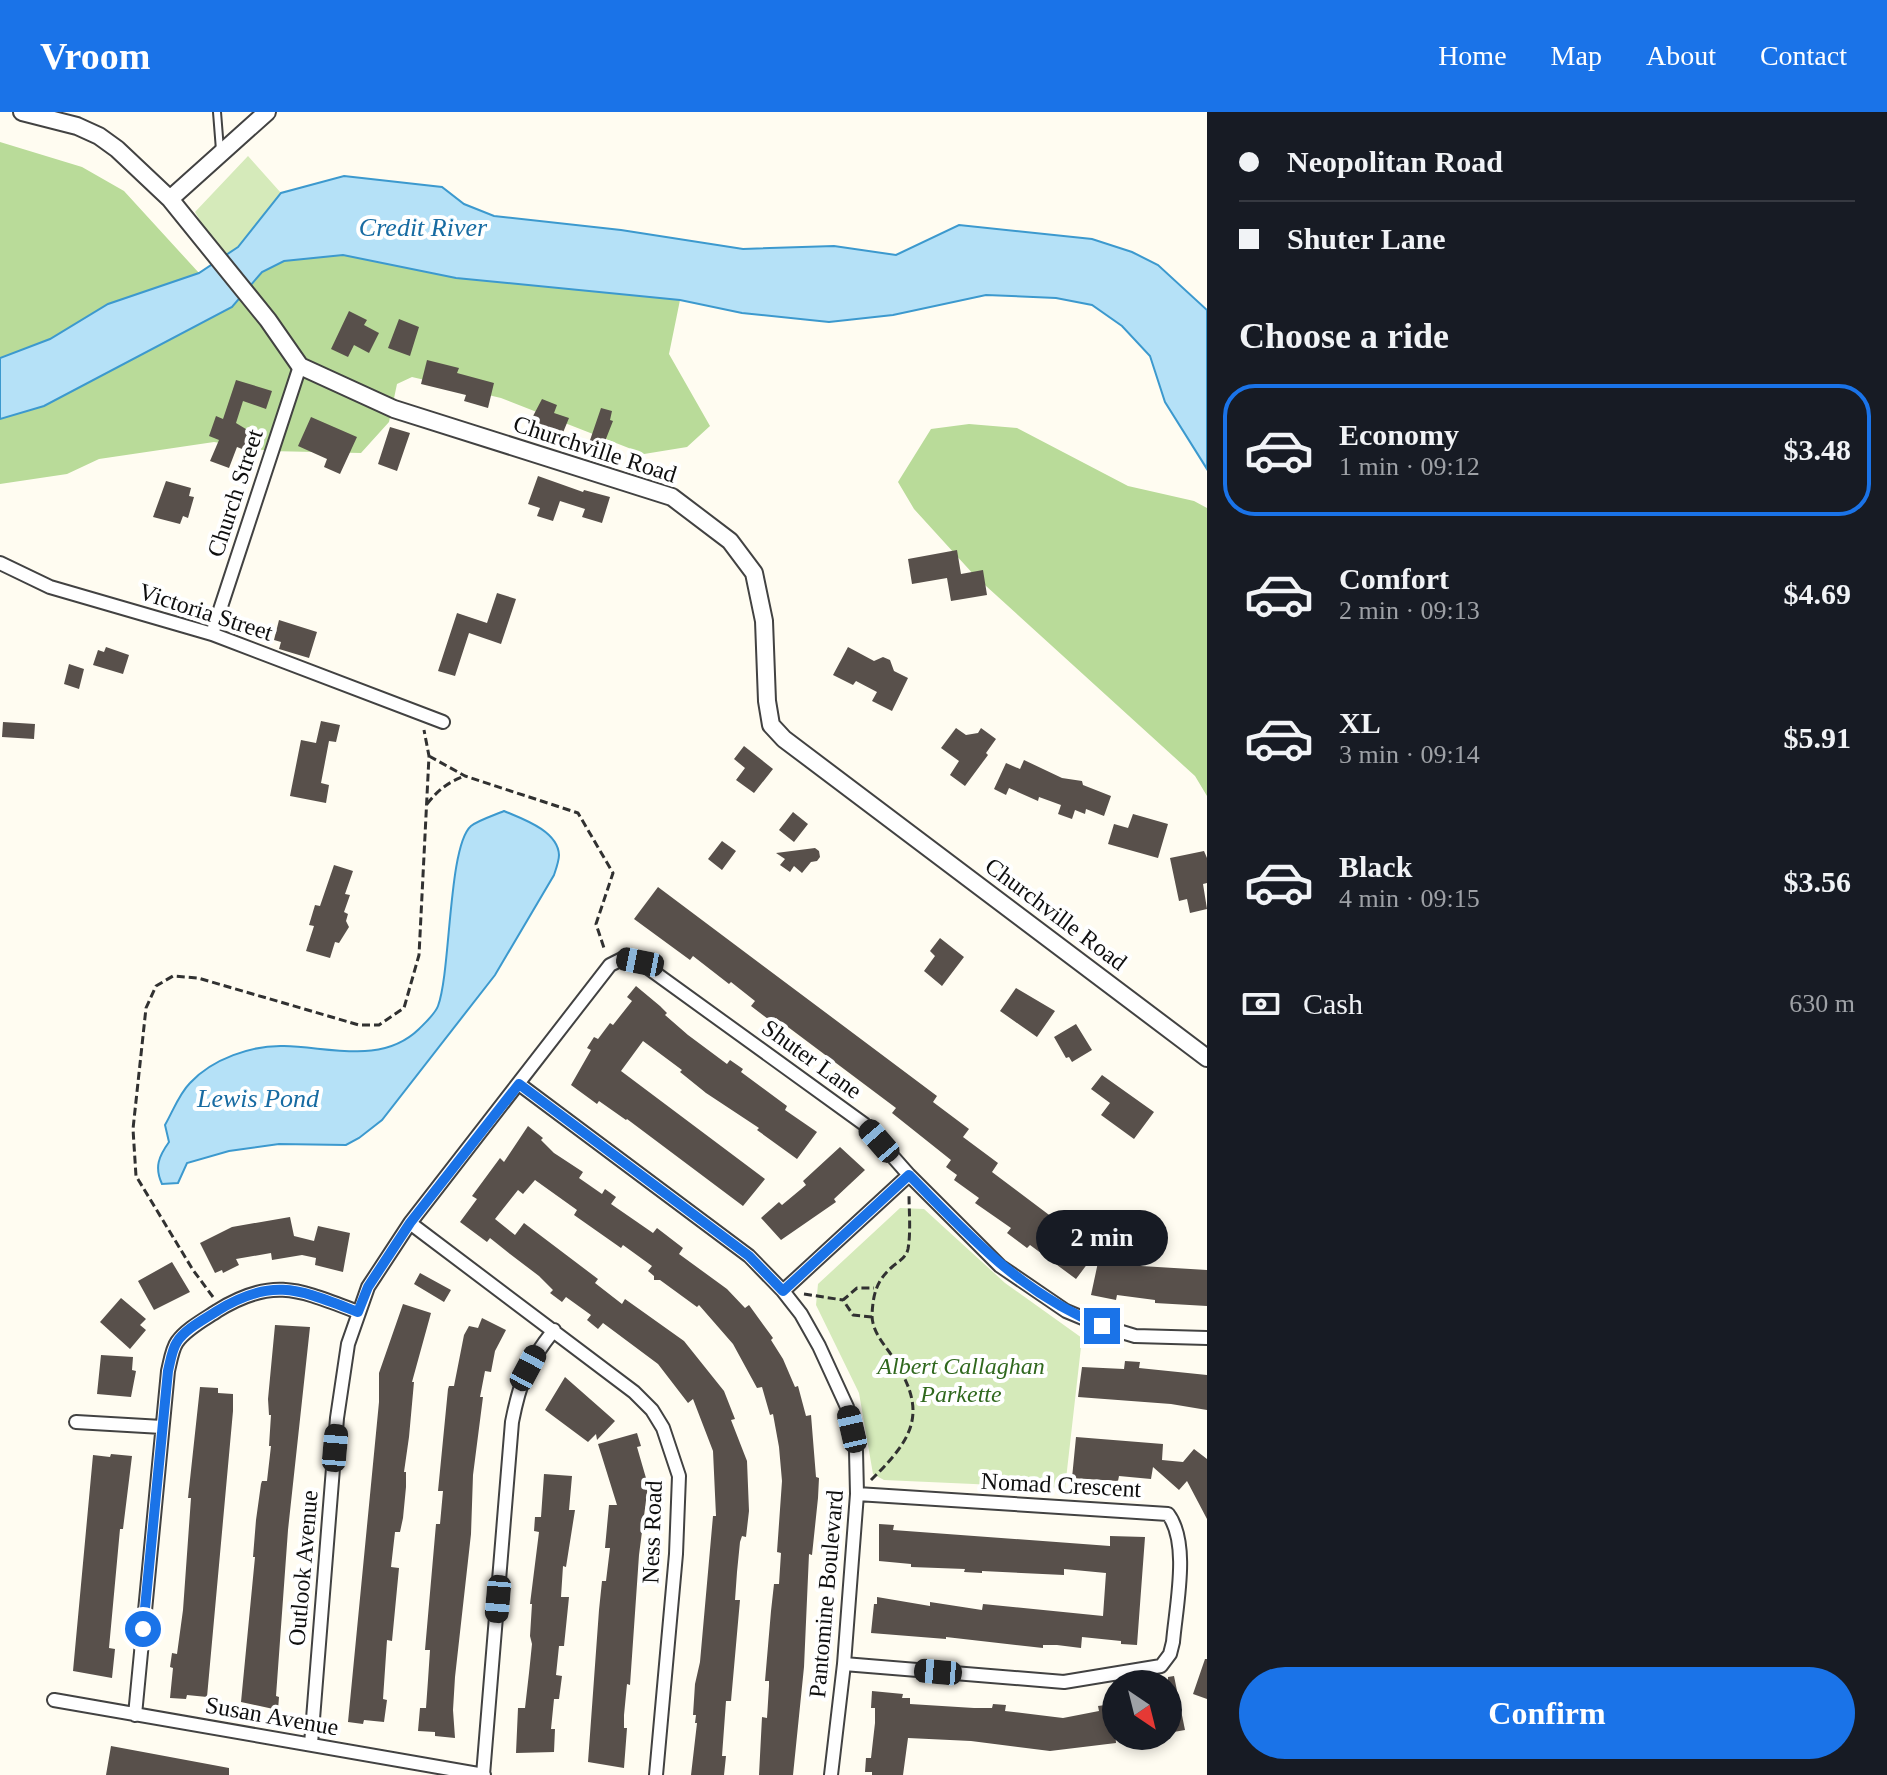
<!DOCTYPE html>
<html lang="en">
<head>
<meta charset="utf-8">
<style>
  body { margin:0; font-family:Georgia,serif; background:#20242c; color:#f1f3f6; height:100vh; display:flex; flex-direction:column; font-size:30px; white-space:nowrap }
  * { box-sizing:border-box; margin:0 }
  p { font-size:26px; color:#9ea1a6 }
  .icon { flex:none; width:44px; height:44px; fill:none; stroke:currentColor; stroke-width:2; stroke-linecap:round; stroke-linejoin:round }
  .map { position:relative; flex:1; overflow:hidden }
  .side { display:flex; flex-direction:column; background:#171b24; width:680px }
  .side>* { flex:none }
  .hud { display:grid; align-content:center; height:176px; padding:0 32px; background:#171b24 }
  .needle { width:52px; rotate:145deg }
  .fabs { position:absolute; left:1102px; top:1558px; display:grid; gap:16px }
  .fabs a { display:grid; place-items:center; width:80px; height:80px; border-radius:50%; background:#171b24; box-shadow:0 4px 12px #0003; font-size:40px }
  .end { position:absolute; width:36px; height:36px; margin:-18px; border:10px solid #1a73e8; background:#fff; box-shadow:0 0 0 4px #fff }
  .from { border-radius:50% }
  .bubble { position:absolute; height:56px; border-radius:28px; background:#171b24; box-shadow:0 4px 12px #0003; font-size:26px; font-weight:800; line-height:56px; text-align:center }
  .car { position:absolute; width:24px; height:48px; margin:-24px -12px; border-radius:10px; box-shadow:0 0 6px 2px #0007; background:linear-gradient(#222 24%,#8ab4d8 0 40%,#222 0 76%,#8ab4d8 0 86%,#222 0) }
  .hud b { display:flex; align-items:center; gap:28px; height:76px; font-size:30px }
  .hud b+b { border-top:2px solid #363941 }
  .hud i { width:20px; height:20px; background:#f1f3f6 }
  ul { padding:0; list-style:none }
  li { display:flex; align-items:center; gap:24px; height:132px; margin:0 16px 12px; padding:0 16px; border:4px solid transparent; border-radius:32px }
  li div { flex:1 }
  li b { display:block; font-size:30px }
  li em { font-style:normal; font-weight:800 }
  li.on { border-color:#1a73e8 }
  li>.icon { width:72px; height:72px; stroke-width:1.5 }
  h2 { padding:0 32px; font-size:36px; line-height:96px }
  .pay { display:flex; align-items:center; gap:20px; height:88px; padding:0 32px; font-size:30px }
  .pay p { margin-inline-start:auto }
  .action { display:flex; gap:16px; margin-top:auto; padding:16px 32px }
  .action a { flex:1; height:92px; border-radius:48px; background:#1a73e8; color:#fff; font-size:32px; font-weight:800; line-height:92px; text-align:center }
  header { display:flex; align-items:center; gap:48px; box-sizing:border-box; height:112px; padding:0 40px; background:#1a73e8; color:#fff }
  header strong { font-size:38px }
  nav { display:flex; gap:44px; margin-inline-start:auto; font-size:28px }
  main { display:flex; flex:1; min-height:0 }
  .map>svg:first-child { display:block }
  .green { fill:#d5eaba }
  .forest { fill:#b9db99 }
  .water { fill:#b5e1f7; stroke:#3c99ce; stroke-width:2 }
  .building { fill:#58504b }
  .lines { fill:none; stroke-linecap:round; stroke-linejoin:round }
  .service-casing { stroke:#424242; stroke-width:10 }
  .minor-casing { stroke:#424242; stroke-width:16 }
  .tertiary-casing { stroke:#424242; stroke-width:20 }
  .path { stroke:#313131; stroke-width:3; stroke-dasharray:8 4; stroke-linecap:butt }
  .service { stroke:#fff; stroke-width:6 }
  .minor { stroke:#fff; stroke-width:12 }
  .tertiary { stroke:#fff; stroke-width:16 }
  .route { stroke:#1a73e8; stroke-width:10 }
  .labels { text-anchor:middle; stroke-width:8; stroke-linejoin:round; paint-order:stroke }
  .street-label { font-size:24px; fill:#0f0f0f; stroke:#fff }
  .park-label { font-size:24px; font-style:italic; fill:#30681e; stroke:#fff }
  .water-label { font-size:26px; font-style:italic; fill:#176ba2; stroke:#fff }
</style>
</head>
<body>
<header>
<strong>Vroom</strong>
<nav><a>Home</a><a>Map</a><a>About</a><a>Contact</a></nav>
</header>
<main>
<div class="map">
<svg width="1207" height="1663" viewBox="0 0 1207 1663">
  <rect width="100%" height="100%" fill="#fffcf1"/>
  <path class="green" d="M248,44L281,81L238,135L222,145L195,100Z
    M900,1096L924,1097L1005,1171L1082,1226L1065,1376L884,1368L873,1362L859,1281L816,1193L818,1172Z"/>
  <path class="forest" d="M0,30L82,55L124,79L199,161L108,192L50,227L0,246Z
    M343,143L456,166L680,188L669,242L710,314L687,335L644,342L501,286L412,265L397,272L389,310L361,341L269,339L214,330L99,347L67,362L0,372V307L44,294L232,195L261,160L284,149Z
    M969,312L1017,316L1128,374L1194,389L1207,396V684L1195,664L975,464L914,397L898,370L931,317Z"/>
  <path class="water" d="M344,64L442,75L464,92L494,104L621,118L743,137L834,134L896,143L959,113L1092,127L1132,140L1158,153L1207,198V357L1165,290L1150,244L1122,214L1092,193L1056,186L986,183L893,203L829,210L742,201L680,188L456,166L343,143L284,149L262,160L232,195L44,294L0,307V246L50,227L108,192L199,161L238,135L281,81Z
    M504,699C523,707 558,719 559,743C559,749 556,757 554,763L495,863L382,1008L359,1026L346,1033L279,1032L229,1039L187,1051L178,1071L162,1072C154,1055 159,1044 169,1030L165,1013C173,999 179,982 190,971C212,947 252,933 284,934C330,935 382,953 419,917C425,911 435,902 438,894C451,859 448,734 471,714C479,708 495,703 504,699Z"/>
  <path class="building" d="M349,199L367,208L364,213L379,221L369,241L354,233L348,245L331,237Z
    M399,207L419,215L410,244L388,236Z
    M427,248L459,256L457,261L494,271L488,296L464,289L466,283L421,272Z
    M236,268L272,279L266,297L243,289L236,311L254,322L247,339L237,335L229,356L210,349L219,328L209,324L216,304L223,307Z
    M542,287L557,293L554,301L569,306L562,323L536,312L537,308L532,306Z
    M601,296L612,299L610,308L613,309L600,342L587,337Z
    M311,305L357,325L340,362L324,355L327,347L298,334Z
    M390,315L410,321L397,359L378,352Z
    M538,364L583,380L584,378L610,385L602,411L582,405L585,397L560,389L553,409L537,404L540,396L528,392Z
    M166,369L191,376L189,384L194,385L188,406L183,404L180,412L153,405Z
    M957,438L961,462L983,458L987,483L951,489L947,466L912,472L908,447Z
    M497,481L516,487L501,532L469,521L455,564L438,559L457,501L487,511Z
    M279,508L317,520L309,546L279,537L281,530L274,528Z
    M106,535L129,543L123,562L93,553L98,538L104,540Z
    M848,535L874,549L883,545L890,548L894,559L908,566L892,599L872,589L877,580L856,569L853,573L833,563Z
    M69,552L84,557L79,577L64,572Z
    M321,609L340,613L336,630L329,629L321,671L329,673L326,691L290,684L301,628L316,631Z
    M3,610L35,612L34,627L2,625Z
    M956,616L966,623L978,621L981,616L996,627L986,641L988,643L965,674L950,663L959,649L941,636Z
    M744,634L773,657L754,681L736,668L745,656L734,647Z
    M1024,648L1062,666L1082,669L1083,673L1111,684L1104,704L1086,697L1085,702L1075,698L1072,707L1058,702L1061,693L1039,685L1038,689L1009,676L1006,683L994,677L1006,651L1020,657Z
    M793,700L808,712L794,730L779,718Z
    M1133,702L1168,712L1158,746L1108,732L1114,712L1128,716Z
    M722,729L736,739L722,758L708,747Z
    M815,736L819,739L820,745L817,749L811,750L802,761L794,754L790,760L780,753L785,747L776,741Z
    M1204,739L1207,746V771L1203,772L1207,797L1190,801L1187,787L1179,789L1170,746Z
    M334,753L353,759L345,782L350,783L344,800L348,802L346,809L349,815L339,831L335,830L330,846L306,839L314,814L309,813L315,793L320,794Z
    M658,775L937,984L933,990L969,1017L963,1025L998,1051L992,1060L1097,1139L1076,1167L1030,1133L1027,1136L1007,1121L1011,1116L975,1091L979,1086L954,1068L957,1063L946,1055L951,1048L892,1001L896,996L776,906L772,910L751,894L755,889L731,870L729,872L693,844L690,848L634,807Z
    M940,826L964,845L942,874L924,859L935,844L930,839Z
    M636,874L660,894L667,901L665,903L688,923L727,952L730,948L743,957L741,960L787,994L785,998L817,1020L797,1047L757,1018L759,1016L706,981L680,960L682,958L643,929L621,959L765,1067L743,1094L627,1007L626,1008L599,989L597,992L571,973L591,938L587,936L594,925L598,927L610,911L613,913L632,889L627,885Z
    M1016,876L1055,899L1037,925L1000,899Z
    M1076,912L1092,938L1072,950L1069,945L1066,946L1054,925Z
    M1102,963L1154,1000L1134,1027L1101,1003L1110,991L1091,977Z
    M528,1014L543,1026L541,1028L554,1041L583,1060L579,1066L602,1082L605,1077L616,1085L611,1092L653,1121L657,1116L683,1136L679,1142L727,1177L745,1196L749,1193L773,1226L771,1228L783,1247L795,1275L798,1274L806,1304L811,1303L816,1365L819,1366L818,1386L812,1443L809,1442L804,1555L793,1663H759L762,1605L767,1606L769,1574V1569H765L771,1499L774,1472H779L781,1441L777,1440L782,1369L779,1335L773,1302L770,1303L762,1275L757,1276L733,1232L699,1193L697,1195L660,1168H654V1164L648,1159L652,1154L623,1133L621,1136L574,1103L577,1098L535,1068L523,1082L518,1078L495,1107L515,1123L524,1111L598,1167L595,1171L622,1192L625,1187L684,1229L724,1279L735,1307L731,1308L747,1349L749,1399L746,1425L742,1424L740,1430L737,1460L735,1488H740L731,1589H726L722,1644H726L724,1663H691L697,1611H695L696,1603H693L695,1572L700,1550L713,1404H716L713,1339L693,1287L688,1291L658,1252L603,1211L598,1217L587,1208L591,1203L566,1185L562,1190L550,1181L553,1178L539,1164L510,1142L490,1126L487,1130L460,1110L477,1087L472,1084L500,1046L504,1050Z
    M840,1035L865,1058L834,1087L836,1090L781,1128L761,1106L779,1090L782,1093L806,1073L803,1069Z
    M290,1105L294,1124L314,1129L318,1114L350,1121L343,1160L315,1153L316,1146L302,1143L272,1148L271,1141L236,1147L239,1153L223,1161L222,1158L215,1161L200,1131L232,1115Z
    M1100,1141L1108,1147L1141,1154L1207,1158V1194L1155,1191V1188L1117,1183L1116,1188L1091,1183Z
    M172,1150L190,1180L154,1198L138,1169Z
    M420,1161L451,1178L444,1190L414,1172Z
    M121,1186L146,1207L140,1213L146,1218L130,1237L100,1210Z
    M403,1192L431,1201L412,1270H414L409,1325L404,1360H406V1375L403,1406L400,1420H395L391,1455L399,1456L392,1529L387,1528L383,1587L387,1588L384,1610L364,1608L363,1612L348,1610L379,1290V1261Z
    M482,1206L506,1218L495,1239L491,1260L485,1259L480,1285H483L473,1363L471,1422L455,1565L453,1598L455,1626L435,1624V1620L418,1619L420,1596H426L428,1568L430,1538H425L436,1412H440L443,1379H438L448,1277L449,1274H454L464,1223L469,1214L478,1216Z
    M275,1213L310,1215L288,1418L276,1584L279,1585L278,1598L241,1590L255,1445H253L256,1408L261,1372L262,1369H267L271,1334H269L271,1303H269L268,1287Z
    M101,1243L133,1245L132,1258L136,1259L131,1285L97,1282Z
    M1125,1249L1140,1250L1139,1256L1207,1263V1298L1171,1292L1078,1285L1082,1255L1124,1257Z
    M565,1265L615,1309L597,1328L596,1322L588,1330L545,1298Z
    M200,1275L218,1276V1281L233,1282V1299L207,1585L187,1583L186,1587L170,1586L173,1556L170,1555L172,1541L177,1542L183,1498L191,1386H188Z
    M637,1321L641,1334L637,1335L648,1373L639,1443L630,1573L627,1572L624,1603V1616H627L624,1656L588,1650L599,1498L602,1469H606L610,1436H605L609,1393H617L598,1332Z
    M1076,1325L1163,1332L1162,1348L1183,1350L1194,1337L1207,1347V1407L1187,1369L1179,1378L1153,1355L1151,1367L1119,1364L1118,1369L1072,1366Z
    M111,1342L132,1344L123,1417H120L109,1536L115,1537L112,1566L73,1559L93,1343L110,1345Z
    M544,1362L572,1364L569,1398H575L566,1455L563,1454L561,1485H569L564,1534H559L556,1563L562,1564L559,1587H554L551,1617H555L554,1640L516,1641L518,1596H525L529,1561L532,1532L530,1524L532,1492H530L539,1420L534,1419L535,1405H541Z
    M879,1412L894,1413L893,1418L1110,1434V1424L1145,1425L1137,1533L1121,1532V1529L1082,1525L1081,1536L1057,1533H1043V1536L946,1525V1527L871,1521L874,1492H877V1485L930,1494V1490L982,1498L983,1492L1103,1504L1106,1461L1064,1457V1463L982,1459V1461L964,1460L965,1457L911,1455V1452L879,1449Z
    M1205,1547H1207V1587L1193,1582Z
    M1174,1564L1185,1618L1168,1621V1565Z
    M872,1579L903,1582L902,1586H910V1592L974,1596H992L993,1592L1006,1593L1005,1599L1063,1606L1099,1599L1098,1594L1113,1592L1116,1631L1050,1639L971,1629L908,1626L903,1663H872V1660H865L866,1646H871L875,1611V1596H871Z
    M111,1634L229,1656V1663H106Z"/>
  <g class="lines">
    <g class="service-casing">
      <path id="service" d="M217,0L220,38"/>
    </g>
    <g class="minor-casing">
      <path id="minor" d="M0,451L50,475L212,522L443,610
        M212,522L300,254
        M519,972L749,1144L783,1179L801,1202L819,1234L847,1295L856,1339L857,1382L844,1552L831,1663
        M410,1111L634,1280L652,1298L663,1316L679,1364L676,1442L656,1663
        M783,1179L909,1063
        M76,1310L162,1315
        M844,1552L1064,1570L1161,1554L1170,1542L1173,1530C1176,1494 1190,1431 1168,1402L857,1382
        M54,1588L484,1663
        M135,1603L168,1259C170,1251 172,1237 177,1230C186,1217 205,1207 217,1199C273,1164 300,1178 358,1200
        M311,1632L337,1306L348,1232L368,1175L410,1111L610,853L622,847L640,850L864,1012L909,1063L1000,1154L1066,1199L1102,1214L1135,1224L1207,1226
        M483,1663L512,1310C520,1269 527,1252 554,1218"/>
    </g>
    <g class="tertiary-casing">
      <path id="tertiary" d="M22,0L77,14L99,24L117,37L170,87L268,208L300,254L394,297L672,385L730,429L754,461L764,509L767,589L771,613L784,627L1207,946
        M170,87L267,0"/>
    </g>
    <path class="path" d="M429,644L465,664L578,701L613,761L596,812L605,839
      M427,692C438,678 448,670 465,664
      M804,1182L843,1188
      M213,1185L193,1158L136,1064L133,1017L146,896L156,874L173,864L198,866L359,913H379L404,896L419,843L429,644L424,618
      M872,1205L853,1203L843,1188L857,1176H874
      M871,1368C917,1323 928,1298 890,1241C882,1230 872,1218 872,1203C873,1183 876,1169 892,1155C899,1149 906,1146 908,1137C911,1120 909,1099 909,1082"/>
    <use href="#service" class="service"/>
    <use href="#minor" class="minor"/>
    <use href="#tertiary" class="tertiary"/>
  </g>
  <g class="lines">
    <path class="route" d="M143,1517L168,1259C170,1251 172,1237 177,1230C185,1217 205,1207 217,1199C273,1164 300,1178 358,1200L368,1175L410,1111L519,972L749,1144L783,1179L909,1063C970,1124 1020,1181 1102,1214"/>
  </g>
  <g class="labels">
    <g class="street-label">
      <text transform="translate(595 337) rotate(18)" y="8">Churchville Road</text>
      <text transform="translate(235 381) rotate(-72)" y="8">Church Street</text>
      <text transform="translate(206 500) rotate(18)" y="8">Victoria Street</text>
      <text transform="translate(1056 802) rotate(37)" y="8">Churchville Road</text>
      <text transform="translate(812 947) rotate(36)" y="8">Shuter Lane</text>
      <text transform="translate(1061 1373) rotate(3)" y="8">Nomad Crescent</text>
      <text transform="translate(652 1420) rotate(-88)" y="8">Ness Road</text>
      <text transform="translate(303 1456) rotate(-85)" y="8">Outlook Avenue</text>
      <text transform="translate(826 1482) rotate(-85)" y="8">Pantomine Boulevard</text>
      <text transform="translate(272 1604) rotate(10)" y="8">Susan Avenue</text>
    </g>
    <g class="park-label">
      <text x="961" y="1262">Albert Callaghan<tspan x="961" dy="28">Parkette</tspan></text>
    </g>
    <g class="water-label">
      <text x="423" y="124">Credit River</text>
      <text x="258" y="995">Lewis Pond</text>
    </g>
  </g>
</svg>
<div class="fabs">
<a><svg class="needle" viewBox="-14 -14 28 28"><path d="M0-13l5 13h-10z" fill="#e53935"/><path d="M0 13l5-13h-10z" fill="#9ea1a6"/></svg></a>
</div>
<i class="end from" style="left:143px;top:1517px"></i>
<i class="end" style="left:1102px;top:1214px"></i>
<div class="bubble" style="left:1036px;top:1098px;width:132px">2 min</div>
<i class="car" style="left:640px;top:850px;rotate:281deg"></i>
<i class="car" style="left:879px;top:1029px;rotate:319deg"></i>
<i class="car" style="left:528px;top:1256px;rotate:28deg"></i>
<i class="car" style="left:852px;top:1317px;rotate:347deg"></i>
<i class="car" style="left:335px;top:1336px;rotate:5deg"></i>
<i class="car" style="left:498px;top:1487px;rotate:185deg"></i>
<i class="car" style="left:938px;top:1560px;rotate:275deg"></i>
</div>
<section class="side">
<div class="hud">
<b><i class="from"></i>Neopolitan Road</b>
<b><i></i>Shuter Lane</b>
</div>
<h2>Choose a ride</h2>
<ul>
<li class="on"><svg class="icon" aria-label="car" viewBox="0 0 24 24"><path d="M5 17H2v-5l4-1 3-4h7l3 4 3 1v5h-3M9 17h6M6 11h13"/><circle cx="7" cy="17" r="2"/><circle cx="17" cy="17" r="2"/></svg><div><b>Economy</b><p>1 min · 09:12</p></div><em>$3.48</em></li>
<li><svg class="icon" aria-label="car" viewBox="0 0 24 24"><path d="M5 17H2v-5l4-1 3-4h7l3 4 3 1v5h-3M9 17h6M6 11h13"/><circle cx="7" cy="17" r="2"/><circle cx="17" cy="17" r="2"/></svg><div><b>Comfort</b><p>2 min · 09:13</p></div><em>$4.69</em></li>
<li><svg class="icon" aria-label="car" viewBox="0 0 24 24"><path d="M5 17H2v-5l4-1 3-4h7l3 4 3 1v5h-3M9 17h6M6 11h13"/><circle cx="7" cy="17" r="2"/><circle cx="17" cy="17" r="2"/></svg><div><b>XL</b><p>3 min · 09:14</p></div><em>$5.91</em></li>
<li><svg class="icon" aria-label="car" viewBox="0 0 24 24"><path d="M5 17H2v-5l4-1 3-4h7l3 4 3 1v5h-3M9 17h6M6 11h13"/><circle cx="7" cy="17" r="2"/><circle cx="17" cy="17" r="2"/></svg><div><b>Black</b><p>4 min · 09:15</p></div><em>$3.56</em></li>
</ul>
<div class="pay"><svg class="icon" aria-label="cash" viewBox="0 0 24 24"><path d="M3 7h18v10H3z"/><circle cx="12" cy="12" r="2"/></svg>Cash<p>630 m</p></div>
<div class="action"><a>Confirm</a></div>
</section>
</main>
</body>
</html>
